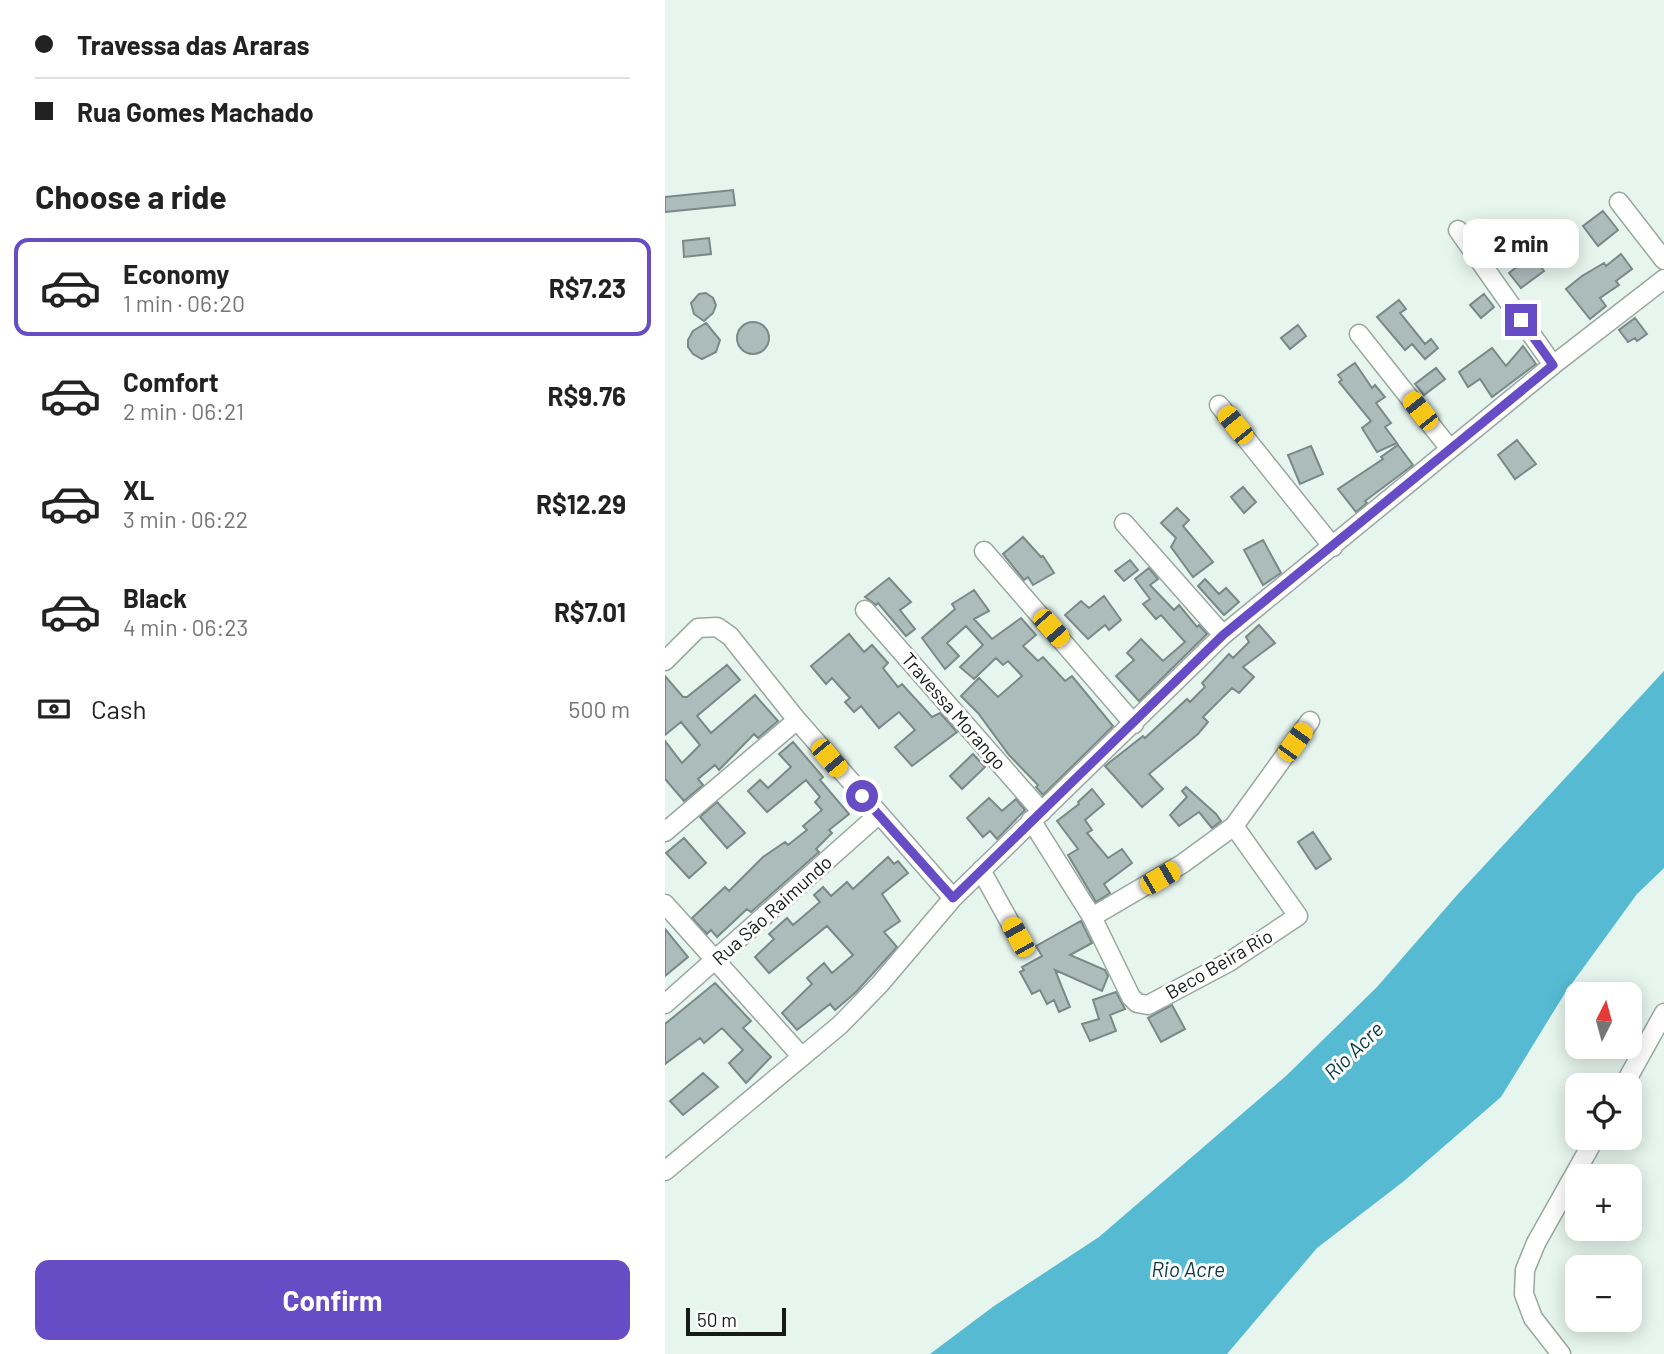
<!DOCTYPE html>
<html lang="en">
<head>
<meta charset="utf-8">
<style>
  body { margin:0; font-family:Barlow,sans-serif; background:#f6f6f6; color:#222; height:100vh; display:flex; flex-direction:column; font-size:26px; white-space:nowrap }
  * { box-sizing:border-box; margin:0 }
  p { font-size:23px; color:#767676 }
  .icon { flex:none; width:38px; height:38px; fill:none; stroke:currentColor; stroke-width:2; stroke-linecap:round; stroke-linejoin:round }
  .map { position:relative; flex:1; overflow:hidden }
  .details { display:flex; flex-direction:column; background:#fff; width:665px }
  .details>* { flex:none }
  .banner { display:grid; align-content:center; height:154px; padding:0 35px; background:#fff }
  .needle { width:46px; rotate:6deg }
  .tools { position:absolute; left:900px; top:982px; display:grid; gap:14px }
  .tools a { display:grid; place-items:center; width:77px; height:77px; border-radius:14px; background:#fff; box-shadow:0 4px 18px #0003; font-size:35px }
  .scale { position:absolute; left:21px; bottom:18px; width:100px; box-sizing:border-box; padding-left:7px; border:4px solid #161b19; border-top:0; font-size:19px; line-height:24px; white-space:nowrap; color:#161b19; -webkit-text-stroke:5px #fefefe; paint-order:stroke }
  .end { position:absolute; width:32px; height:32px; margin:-16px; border:9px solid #664cc5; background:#fff; box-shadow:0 0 0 4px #fff }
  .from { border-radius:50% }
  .bubble { position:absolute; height:49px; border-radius:14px; background:#fff; box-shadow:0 4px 18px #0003; font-size:23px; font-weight:700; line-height:49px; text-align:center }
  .car { position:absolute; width:21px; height:42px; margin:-21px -10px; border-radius:9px; box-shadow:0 0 5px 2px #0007; background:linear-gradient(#f5c518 24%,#345 0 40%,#f5c518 0 76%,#345 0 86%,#f5c518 0) }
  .banner b { display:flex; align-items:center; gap:24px; height:66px; font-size:26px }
  .banner b+b { border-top:2px solid #e0e0e0 }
  .banner i { width:18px; height:18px; background:#222 }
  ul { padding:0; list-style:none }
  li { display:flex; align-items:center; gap:21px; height:98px; margin:0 14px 10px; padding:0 21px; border:4px solid transparent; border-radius:14px }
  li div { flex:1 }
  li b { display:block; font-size:26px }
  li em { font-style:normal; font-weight:700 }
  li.on { border-color:#664cc5 }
  li>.icon { width:63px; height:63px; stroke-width:1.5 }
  h2 { padding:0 35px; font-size:32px; line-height:84px }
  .pay { display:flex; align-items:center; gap:18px; height:77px; padding:0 35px; font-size:26px }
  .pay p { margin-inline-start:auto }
  .primary-button { display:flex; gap:14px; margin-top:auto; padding:14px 35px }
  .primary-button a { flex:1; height:80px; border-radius:14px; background:#664cc5; color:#fff; font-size:28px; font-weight:700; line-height:80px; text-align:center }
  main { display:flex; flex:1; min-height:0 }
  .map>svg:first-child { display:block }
  .water { fill:#56bbd2 }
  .building { fill:#acbcbb; stroke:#798988; stroke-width:2 }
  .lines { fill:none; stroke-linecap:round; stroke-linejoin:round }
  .minor-casing { stroke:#99a7a0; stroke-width:21 }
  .minor { stroke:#fff; stroke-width:18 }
  .route { stroke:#664cc5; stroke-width:9 }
  .labels { text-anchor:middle; stroke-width:6; stroke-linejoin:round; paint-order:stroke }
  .street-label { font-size:19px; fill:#161b19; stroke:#fefefe }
  .water-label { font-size:21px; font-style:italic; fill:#083943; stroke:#fefefe }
</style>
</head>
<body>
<main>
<section class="details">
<div class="banner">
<b><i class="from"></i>Travessa das Araras</b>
<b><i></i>Rua Gomes Machado</b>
</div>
<h2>Choose a ride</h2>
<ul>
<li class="on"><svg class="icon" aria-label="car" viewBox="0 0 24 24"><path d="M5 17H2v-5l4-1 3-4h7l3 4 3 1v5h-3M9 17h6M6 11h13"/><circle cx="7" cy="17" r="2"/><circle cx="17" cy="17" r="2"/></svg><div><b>Economy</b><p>1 min · 06:20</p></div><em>R$7.23</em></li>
<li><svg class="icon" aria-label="car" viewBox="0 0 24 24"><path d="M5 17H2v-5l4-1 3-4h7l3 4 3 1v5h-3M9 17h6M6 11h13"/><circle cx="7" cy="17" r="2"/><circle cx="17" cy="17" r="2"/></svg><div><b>Comfort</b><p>2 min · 06:21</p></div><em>R$9.76</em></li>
<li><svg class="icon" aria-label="car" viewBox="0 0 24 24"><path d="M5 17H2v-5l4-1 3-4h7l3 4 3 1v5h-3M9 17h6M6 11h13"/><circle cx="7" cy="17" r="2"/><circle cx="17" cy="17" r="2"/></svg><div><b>XL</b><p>3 min · 06:22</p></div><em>R$12.29</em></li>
<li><svg class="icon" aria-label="car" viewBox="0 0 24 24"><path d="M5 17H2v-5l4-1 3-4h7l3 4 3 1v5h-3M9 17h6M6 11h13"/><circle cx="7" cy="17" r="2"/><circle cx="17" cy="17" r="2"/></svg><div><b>Black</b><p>4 min · 06:23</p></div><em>R$7.01</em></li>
</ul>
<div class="pay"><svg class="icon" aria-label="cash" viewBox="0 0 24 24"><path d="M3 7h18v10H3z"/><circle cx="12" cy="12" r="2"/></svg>Cash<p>500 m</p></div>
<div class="primary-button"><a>Confirm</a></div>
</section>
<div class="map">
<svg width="999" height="1354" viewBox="0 0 999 1354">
  <rect width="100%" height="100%" fill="#e6f5ee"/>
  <path class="water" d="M999,671V868L972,894L900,993L836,1097L739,1181L652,1248L562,1354H265L329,1306L434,1237L622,1075L712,987L793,894Z"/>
  <path class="building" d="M68,190L70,205L0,212V197Z
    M938,211L953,230L933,246L918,226Z
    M44,238L46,254L19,257L18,241Z
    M956,254L967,269L951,281L954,285L935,298L941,306L925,319L901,289L917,276L939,263L941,266Z
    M867,255L879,271L856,288L844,273Z
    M41,293L48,298L51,305L48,313L39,321L29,314L26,303L34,294Z
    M819,294L829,307L816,318L805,305Z
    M734,300L741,309L735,313L760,344L766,339L773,348L760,359L747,344L740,350L712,317Z
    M970,318L982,334L972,341L970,338L963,342L954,330Z
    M72 338a16 16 0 1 1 32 0a16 16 0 1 1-32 0Z
    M41,323L55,340L51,352L37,359L28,354L23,347V340L28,331Z
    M633,325L641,336L625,349L616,338Z
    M858,346L871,364L827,397L815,379L803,387L794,372L827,348L841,366Z
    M690,363L707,388L710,385L720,397L711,403L726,423L720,427L732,443L712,452L697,428L706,421L674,382L677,380L673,375Z
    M771,368L780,379L759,395L750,384Z
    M852,440L871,464L850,479L833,455Z
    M733,445L748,465L700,501L702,503L691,512L673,489L718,459L716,457Z
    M646,446L658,474L635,484L623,455Z
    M578,487L591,502L579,513L566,497Z
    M512,508L524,520L518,526L548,562L528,577L506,547L511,538L496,523Z
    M358,537L376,557L378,556L389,573L368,585L363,577L359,580L338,554Z
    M598,540L616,573L598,585L579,550Z
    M465,560L473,570L459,581L450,571Z
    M484,568L493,579L485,585L509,610L514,605L532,627L534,625L542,634L474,701L451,676L469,660L462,653L476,639L498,661L520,642L496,615L491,619L478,604L485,599L470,579Z
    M224,578L246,602L235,610L250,629L241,636L213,603L211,605L200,597Z
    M540,579L554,594L561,588L574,602L559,615L533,586Z
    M309,590L324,611L309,619L327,639L356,618L371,635L358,646L373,661L378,657L400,681L407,676L448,726L378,795L371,787L373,785L344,755L313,713L296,696L314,678L333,697L357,676L343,661L338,665L331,658L309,679L295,667L318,645L301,626L282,643L294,656L280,669L257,638L290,609L287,604Z
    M439,596L456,620L444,630L440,625L423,639L400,615L416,601L424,608Z
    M594,625L610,643L578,667L589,677L574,693L567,688L538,717L543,722L533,734L484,774L498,789L477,807L440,766L478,736L480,738L522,699L525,702L540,687L537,683L564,654L568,658L584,642L581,637Z
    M184,634L199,652L207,645L223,663L218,668L233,687L237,684L267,717L275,713L292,732L247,766L230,747L250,730L234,712L214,728L196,706L189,712L180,702L185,698L167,678L161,684L146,666Z
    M62,665L75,680L32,716L46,733L90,695L113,721L93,738L89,734L54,770L50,765L33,779L38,785L19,801L0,779V741L17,763L35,745L16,722L0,735V676L18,697H22Z
    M128,742L158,777L155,780L184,814L164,830L167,833L151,849L154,852L86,912L82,909L52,937L46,930L42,934L27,918L60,887L64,891L98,857L120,842L123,845L142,830L138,826L157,810L150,802L155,797L141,780L102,812L83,791L95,780L103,788L126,767L114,754Z
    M308,754L320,767L297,789L285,776Z
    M521,787L551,814L556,821L547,828L534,812L514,826L505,815L522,797L517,791Z
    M427,789L439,804L420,820L427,830L422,833L443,858L457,849L467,863L439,884L445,893L431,902L403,855L413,849L392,821L414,804L413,802Z
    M324,798L337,811L351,799L360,810L332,839L325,831L318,837L302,818Z
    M52,802L80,833L62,848L35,817Z
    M648,832L666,859L651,869L633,842Z
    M19,838L41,863L24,878L1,853Z
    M223,857L229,864L233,861L243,873L217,894L235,921L219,932L232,947L191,992L170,1010L165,1004L132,1030L117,1013L147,984L142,978L159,963L167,973L188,955L162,926L104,973L90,957L109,939L104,934L122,918L128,925L155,902L149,895L158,887L166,896L182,882L188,889Z
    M416,921L427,943L405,955L440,970L443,976L437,991L390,970L405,1007L394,1012L389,1000L382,1004L375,990L367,994L355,972L359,970L357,967L377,956L371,946Z
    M0,929L23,957L0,976Z
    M50,983L86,1021L78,1028L106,1057L81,1083L64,1063L78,1050L57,1028L39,1043L35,1038L0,1064V1024Z
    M451,992L460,1009L445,1015L451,1031L425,1041L417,1024L434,1019L428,1000Z
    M507,1005L520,1029L496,1042L483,1018Z
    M38,1073L53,1087L18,1115L5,1101Z"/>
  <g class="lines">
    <g class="minor-casing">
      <path id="minor" d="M954,202L999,260
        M793,230L888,365
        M694,334L785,449
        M554,405L668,547
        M459,523L558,635
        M319,551L469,724
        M200,610L377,812
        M0,661L33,628L52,627L65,636L132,720L288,898
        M366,820L427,917L466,997L472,1003L483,1005L564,962L633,916L569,826
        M0,832L132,720
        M316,870L353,937
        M0,904L137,1057
        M427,917L517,864L569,826L645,721
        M0,1004L213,815
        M959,1085L999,1013
        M0,1171L175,1025L215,984L288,898L558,635L888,365L999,279
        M896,1354L868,1318L859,1294L860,1270L871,1243L930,1138"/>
    </g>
    <use href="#minor" class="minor"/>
  </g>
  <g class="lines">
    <path class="route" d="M197,796L288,898L558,635L888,365L856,320"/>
  </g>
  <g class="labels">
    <g class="street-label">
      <text transform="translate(289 711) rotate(49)" y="7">Travessa Morango</text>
      <text transform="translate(107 910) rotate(-42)" y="7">Rua São Raimundo</text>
      <text transform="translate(554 964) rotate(-30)" y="7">Beco Beira Rio</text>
    </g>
    <g class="water-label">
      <text transform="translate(689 1051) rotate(-44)" y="7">Río Acre</text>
      <text x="523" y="1277">Rio Acre</text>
    </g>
  </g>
</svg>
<div class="tools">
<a><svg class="needle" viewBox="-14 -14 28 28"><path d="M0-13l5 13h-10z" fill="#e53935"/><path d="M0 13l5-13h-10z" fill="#767676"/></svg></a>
<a><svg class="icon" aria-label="locate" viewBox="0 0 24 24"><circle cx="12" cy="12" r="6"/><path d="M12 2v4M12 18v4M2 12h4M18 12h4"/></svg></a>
<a>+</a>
<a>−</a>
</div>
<div class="scale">50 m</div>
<i class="end from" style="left:197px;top:796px"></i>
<i class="end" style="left:856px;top:320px"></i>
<div class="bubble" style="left:798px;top:219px;width:116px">2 min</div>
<i class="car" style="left:755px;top:411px;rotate:322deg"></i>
<i class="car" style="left:570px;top:425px;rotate:321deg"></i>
<i class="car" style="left:386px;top:628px;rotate:139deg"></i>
<i class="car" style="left:630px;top:742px;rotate:36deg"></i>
<i class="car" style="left:164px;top:758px;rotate:140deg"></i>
<i class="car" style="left:495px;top:878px;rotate:60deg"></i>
<i class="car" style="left:353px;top:937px;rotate:331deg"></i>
</div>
</main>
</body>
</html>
